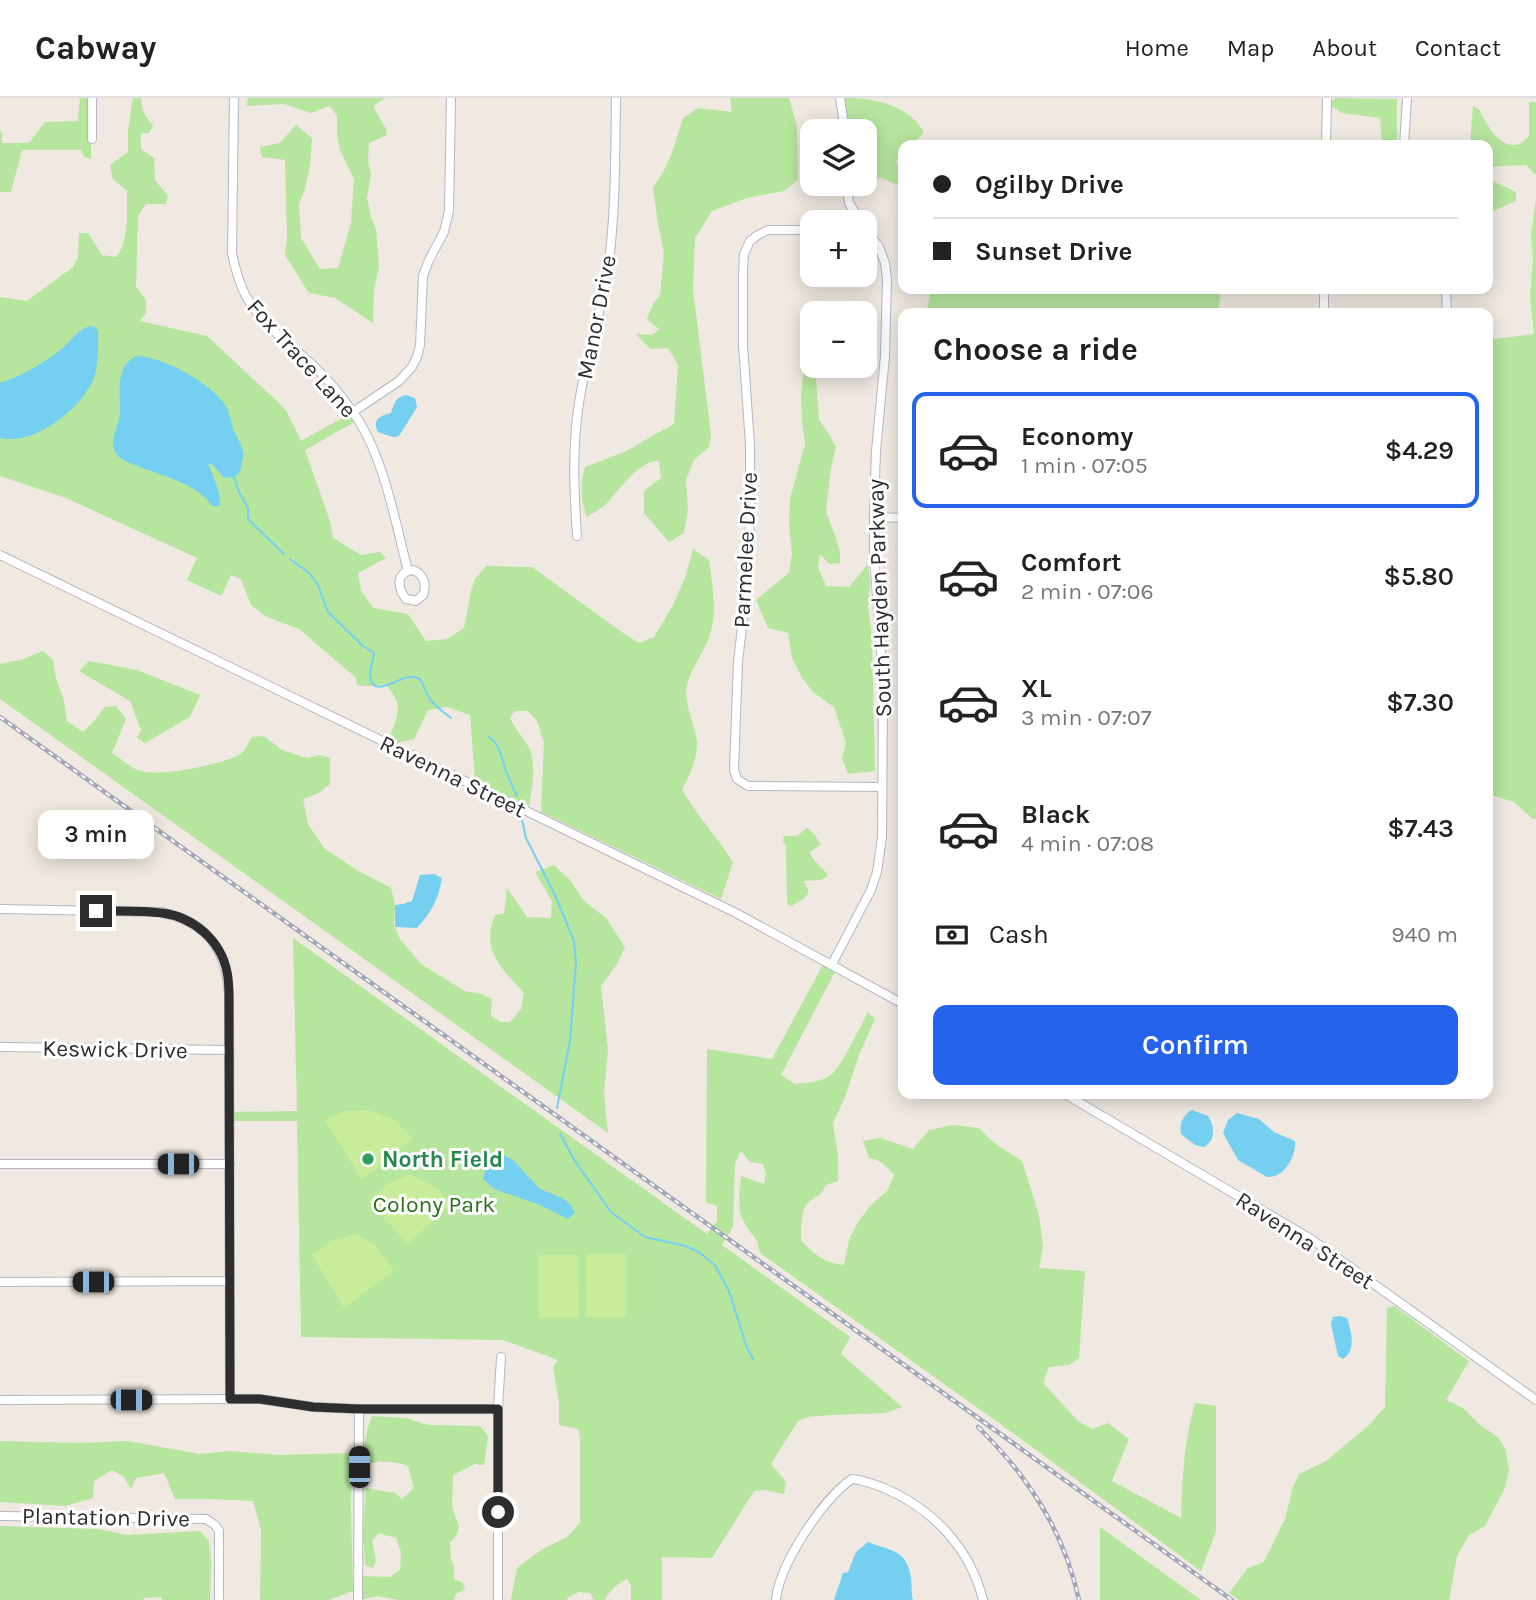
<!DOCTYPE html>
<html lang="en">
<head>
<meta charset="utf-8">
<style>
  body { margin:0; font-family:Karla,sans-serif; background:#f2f2f2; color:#222; height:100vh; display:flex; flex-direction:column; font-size:26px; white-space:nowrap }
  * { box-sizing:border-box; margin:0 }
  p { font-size:23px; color:#767676 }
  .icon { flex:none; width:38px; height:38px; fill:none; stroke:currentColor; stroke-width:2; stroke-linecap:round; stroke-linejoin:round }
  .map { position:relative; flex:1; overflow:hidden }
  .panel { position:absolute; left:898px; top:210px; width:595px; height:791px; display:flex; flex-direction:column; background:#fff; border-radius:14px; box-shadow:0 4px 18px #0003 }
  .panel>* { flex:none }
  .hud { position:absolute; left:898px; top:42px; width:595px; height:154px; border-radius:14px; box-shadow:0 4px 18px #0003; display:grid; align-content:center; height:154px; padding:0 35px; background:#fff }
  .tools { position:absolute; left:800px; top:21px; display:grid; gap:14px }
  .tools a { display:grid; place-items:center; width:77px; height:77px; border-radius:14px; background:#fff; box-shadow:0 4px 18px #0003; font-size:35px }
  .end { position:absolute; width:32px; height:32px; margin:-16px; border:9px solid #2e2e2e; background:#fff; box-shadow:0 0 0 4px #fff }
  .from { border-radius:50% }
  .bubble { position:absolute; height:49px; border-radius:14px; background:#fff; box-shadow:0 4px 18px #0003; font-size:23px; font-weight:600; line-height:49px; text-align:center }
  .car { position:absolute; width:21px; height:42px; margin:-21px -10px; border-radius:9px; box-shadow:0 0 5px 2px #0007; background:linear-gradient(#222 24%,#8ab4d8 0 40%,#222 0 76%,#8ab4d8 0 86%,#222 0) }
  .hud b { display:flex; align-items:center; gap:24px; height:66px; font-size:26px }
  .hud b+b { border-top:2px solid #e0e0e0 }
  .hud i { width:18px; height:18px; background:#222 }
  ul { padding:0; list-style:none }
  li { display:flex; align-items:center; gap:21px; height:116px; margin:0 14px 10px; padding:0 21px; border:4px solid transparent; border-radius:14px }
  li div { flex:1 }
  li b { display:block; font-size:26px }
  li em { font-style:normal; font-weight:600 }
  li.selected { border-color:#2563eb }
  li>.icon { width:63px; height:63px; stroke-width:1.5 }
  h2 { padding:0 35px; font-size:32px; line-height:84px }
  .pay { display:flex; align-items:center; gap:18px; height:77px; padding:0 35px; font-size:26px }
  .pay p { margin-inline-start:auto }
  .cta { display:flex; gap:14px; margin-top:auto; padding:14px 35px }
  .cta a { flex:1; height:80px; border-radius:14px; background:#2563eb; color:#fff; font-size:28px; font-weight:600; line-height:80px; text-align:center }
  header { display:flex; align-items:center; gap:42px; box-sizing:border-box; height:98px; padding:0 35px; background:#fff; border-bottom:2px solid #e0e0e0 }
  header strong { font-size:33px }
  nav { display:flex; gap:38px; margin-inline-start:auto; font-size:24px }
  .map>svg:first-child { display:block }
  .green { fill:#b6e59e }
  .pitch { fill:#c9ec9a }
  .water { fill:#75cff0 }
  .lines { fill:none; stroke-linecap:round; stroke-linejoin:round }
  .stream { stroke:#75cff0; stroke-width:2 }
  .minor-casing { stroke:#b4b7c1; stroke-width:10 }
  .minor { stroke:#fff; stroke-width:8 }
  .rail-casing { stroke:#a3a6b8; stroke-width:4.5 }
  .rail { stroke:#fff; stroke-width:2; stroke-dasharray:5; stroke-linecap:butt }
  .route { stroke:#2e2e2e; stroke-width:9 }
  .leisure-dot { fill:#2e9e5b; stroke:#fff; stroke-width:2.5 }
  .labels { text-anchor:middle; stroke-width:6; stroke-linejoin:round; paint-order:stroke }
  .street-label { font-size:23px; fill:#2e2e2e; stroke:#fff }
  .leisure-label { font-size:23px; font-weight:bold; fill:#27864d; stroke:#fff; text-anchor:start }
  .park-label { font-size:23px; fill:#2c6e1b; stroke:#fff }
</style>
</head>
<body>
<header>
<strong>Cabway</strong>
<nav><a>Home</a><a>Map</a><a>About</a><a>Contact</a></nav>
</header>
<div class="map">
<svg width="1536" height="1502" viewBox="0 0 1536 1502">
  <rect width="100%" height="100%" fill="#efe9e1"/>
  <path class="green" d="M80,0H91V61L84,59L81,52H22L11,94H0V33L2,34V45H29L45,24L78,23Z
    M133,0H141C142,12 144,18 153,27L149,35H141V51L154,60L155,82L168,98L166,106H146L138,118L136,189L146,202V215L140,223L207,238L280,306L287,314L301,343L353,314L358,322L305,352L331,426L333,440L361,457L380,454L386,460L358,475L361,493L374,510L408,516L426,543L447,541L464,530L471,493L475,481L486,468L532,469L626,537L639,545L654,539L672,509L685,480L693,451L709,462C712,486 717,509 711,533C707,551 692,567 687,587C683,608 696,626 697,646C697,662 689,678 682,692C697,717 717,739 733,764L721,801L541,714L544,645L537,623L528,613H515L510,620C515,631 524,640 529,650C537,667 532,690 529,708L475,683L470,617L447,609L428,612L414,641L397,645L389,640C399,616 404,606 385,586L368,588L357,587L356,580L299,531L267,519L251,507L241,481L231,477L221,498L187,482L197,460L66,400L0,378V199L27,203L73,169L78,159L79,135H88L102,157L116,159C129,146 127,112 127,93L113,81L110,67L128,54V32Z
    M248,0H385L373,8L386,31L387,37L369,45L368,63L371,76L367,100L371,119L376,131L379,169L374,191L373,225L335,200L309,195L285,157L287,141L285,62L262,59L260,49L280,45L296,27L312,40L310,67L305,91L299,106L301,140L320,171L338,170L351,125L354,81L340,52L337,37V18L330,8L311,15L284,6L247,8Z
    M730,0H789L797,28L798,82L784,93L747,100L712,113L695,140L693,191L711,337L709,349L694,362L686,382L688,411L684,435L669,444L644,415V393L661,380L659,363C637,363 620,392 606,406C601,411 593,415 587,419C580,400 580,388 585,369L624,354L674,326L678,267L668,250L650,251L636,236L652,237L659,231L647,221L653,206L660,197L664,154L658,126L653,89C670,68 675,45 683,20L698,10L732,14Z
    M845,0C875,0 908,7 924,34L912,47H903V56L895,64L903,71V111L901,107L898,87L879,79L865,97L863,86H864V33L849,32Z
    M1335,0L1397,1V47H1381L1382,43L1380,20L1342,15L1330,7Z
    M1529,4H1536V77L1526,67L1488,69V47H1470L1473,8L1479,11C1485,24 1500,53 1520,46C1524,44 1526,41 1529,38Z
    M1488,81L1516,94V103L1488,115Z
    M1536,102V721H1533L1514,704L1488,696V242L1534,236L1530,198L1533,161L1531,138Z
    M929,191H1220L1219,215H926L930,198Z
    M812,251V268H815L819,322L829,336L836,349L831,370L826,414L836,440L840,454V465L829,466L820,456L818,469L826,488L849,489L868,466L870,487L868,509L872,537L875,673L848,676L842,660L846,645L834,609L814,595L802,580L792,560L788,535L768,530L756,502L789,475L792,456L789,427L790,401L805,346L802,323L801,299L805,253Z
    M43,553L53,562L56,580L64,603L67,623L83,634L94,623L105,609L116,608L126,621L112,655C120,660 131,670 140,673C161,679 219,667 239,657C245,654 248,645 252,639L264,638L282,652L307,660L319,657L330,660V686L319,695L303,701L308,726L324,750L355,771L391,790L395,807L394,827L400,841L421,866L465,893L482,896L492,901L491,918L501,924H510L521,911L524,895C502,871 480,852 495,817L504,815L507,790L527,819L551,820L552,803L535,774L554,767L570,782L584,803L606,820L625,849L617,866L601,888L608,952L604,997L608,1035L0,601V566L20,562Z
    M89,563L137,572L200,597L190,619L145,645L137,640L141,632L130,603L79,573Z
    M807,730L814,736L821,746L810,754C813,765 823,768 828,778L820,782L803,783C805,786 807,788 808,791C810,800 796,805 791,808L787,806L786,748L783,744L784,738H797Z
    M293,840L707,1136L717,1123V1108L706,1104L707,951L772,961L825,863L837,870L781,977L795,986C806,985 823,984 832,976C843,966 860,929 868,914L875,921L859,957L845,999L833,1025L838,1058V1083L826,1087C818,1101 820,1095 810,1103C799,1112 802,1129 801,1142C815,1157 824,1165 844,1167L849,1142L858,1124L871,1107L887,1093L894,1077C887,1069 880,1061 869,1060L863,1043L880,1040L913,1051L929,1032L953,1027L979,1030L993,1044L1022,1063L1039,1117L1043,1149L1039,1170L1085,1173L1079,1260L1069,1267L1049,1269L1043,1285L1079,1324L1093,1331L1108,1325L1129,1341L1112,1383L1181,1420C1182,1381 1184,1343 1195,1305L1216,1308V1433L1201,1473L1013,1335L760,1155L757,1143L746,1128L740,1115L739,1096L741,1078L764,1086L766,1075L763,1066L750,1064L741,1053L735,1065L733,1129L722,1147L850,1239L841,1256L902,1309L885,1315L831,1317L808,1319L798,1323L771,1366L786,1384L784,1396L764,1392L754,1393L712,1460L662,1459V1502H631V1488L627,1481C618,1485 609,1493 605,1502H594L590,1495L579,1494L568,1499L567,1502H511L517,1470L541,1452L567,1439L580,1425V1338L578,1331L559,1327V1305L553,1269L558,1262L503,1242L301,1239L297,1023H230V1014L297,1013Z
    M1394,1208L1469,1263L1446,1302L1463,1310L1479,1326L1499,1340L1506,1353L1509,1373L1504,1392L1485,1428L1469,1437L1457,1458L1449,1502H1239L1229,1495L1248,1470L1264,1464L1285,1421L1293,1389L1299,1376L1326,1363L1369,1327L1385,1309L1387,1210Z
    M372,1318L406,1320L428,1327L480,1328L488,1338L484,1367L475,1366L453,1377L452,1409L459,1429L456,1438L450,1445L451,1461L454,1468V1481L463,1485L465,1491L456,1496L454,1502H398L376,1498L361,1502L362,1478L390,1479L400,1472L401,1454L396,1440L379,1435L372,1442L376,1463L373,1470L365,1467L363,1436L366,1390L395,1395L402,1401L414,1390L408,1368C394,1363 383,1362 368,1366C360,1353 367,1331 372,1318Z
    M0,1343L78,1345L128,1343L200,1356L229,1353L279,1357L352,1355L351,1407L353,1493L328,1502H260L261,1432L253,1403L211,1401H175L164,1375L136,1380L131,1391L123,1378L112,1372L94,1383L93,1400L65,1408L0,1404Z
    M0,1428L98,1431L127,1437L200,1433L209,1443L211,1463L210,1502H162L161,1499L144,1500L143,1502H0Z
    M1100,1429L1201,1502H1100Z"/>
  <path class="pitch" d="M368,1012L391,1020L413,1040L362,1082L325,1022L346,1013Z
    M411,1076L436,1090L451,1106L408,1146L369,1103L387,1086Z
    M355,1136L374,1146L394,1172L344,1210L312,1157L330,1143Z
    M586,1156H626V1219H586Z
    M539,1157H578L579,1220H539Z"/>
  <path class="water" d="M90,228L95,229L98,233C98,249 99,267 93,282C80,312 34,348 0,340V285C22,278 46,264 64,249C75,239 75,234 90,228Z
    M136,258C162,258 211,285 225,307C230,315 231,324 234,333C237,339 241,346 243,353C244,359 241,368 240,374L234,379L224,380L213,367L208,365L219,394L220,406L218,408H212C197,385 162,378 137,368C131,365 123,363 118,358C107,346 118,330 120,316C121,297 114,269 136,258Z
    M406,297L415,300L417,309L399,338L393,339L378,334C372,321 380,318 391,315C394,306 395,299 406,297Z
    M434,776L442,780C439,800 431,815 417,830L395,829V807L403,806L412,803L420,777Z
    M1192,1012L1208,1018C1215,1028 1216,1042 1204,1049L1195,1047L1181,1036C1179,1026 1183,1017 1192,1012Z
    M1237,1015L1259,1021L1274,1034L1295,1043C1296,1059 1284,1080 1267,1079L1238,1062L1223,1035L1228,1022Z
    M499,1054L513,1062L540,1091L562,1100L570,1106L575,1115L568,1121L540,1107L494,1091L483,1081L486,1070Z
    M1339,1218L1347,1220C1351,1233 1357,1252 1343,1261L1338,1258L1331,1226L1333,1219Z
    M868,1444C890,1453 907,1451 911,1480C912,1489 911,1495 913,1502H834L843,1475L848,1474L856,1454Z"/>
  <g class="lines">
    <path class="stream" d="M234,379L239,394L248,410V420L251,424L284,456
      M290,461L309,475L318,487L328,514L363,548L374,555C374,563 369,569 370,578C372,601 398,580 409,579C413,578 416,580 420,581C424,587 425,592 428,598C433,607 443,614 451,620
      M489,639C500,646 501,659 505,670C508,680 513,689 517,698
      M522,722L526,740L555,797L574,843L576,864L570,943L557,1010
      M560,1036L575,1063L611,1114L645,1139L686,1148L700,1155L715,1167L729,1193L747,1250L753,1261"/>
    <g class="minor-casing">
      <path id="minor" d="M92,0V41
        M234,0L232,155C236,174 241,193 253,209C267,230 288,244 306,261C323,276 339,294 352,313C383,354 395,423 408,473
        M840,0L845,33
        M1326,47L1327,0
        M1404,47L1407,0
        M846,86L849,105L861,124
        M812,132H768L758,137L750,143L744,156L743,175V247L750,347V420L747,485L738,564L734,672L737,681L748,688L882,689
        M1446,191L1447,215
        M1324,215V191
        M353,314L399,283L412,269L417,259L420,247L423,178L429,162L444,134L449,113L451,0
        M874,419L903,420
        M577,438C574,393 572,349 579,305C586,259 601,216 608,170C616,114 615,57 616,0
        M0,457L736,815L903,906
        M413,472C424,476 427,487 423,497L416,503L406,501C397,490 396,474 413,472Z
        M0,811L161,814C207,824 226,850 229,897L230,1301
        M832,866L871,792L877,774L882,739L883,606L881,549L874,460V410L876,353L885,258L887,181L885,165L879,149L864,129
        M0,949L229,952
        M1065,996L1311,1141L1536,1302
        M0,1066H230
        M0,1184L230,1183
        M0,1302L260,1301L314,1309L359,1311H498
        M0,1418L206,1421L215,1427L219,1433V1502
        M358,1502L359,1311
        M498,1502V1311L501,1259
        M776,1502C779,1467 823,1400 852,1381C864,1382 873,1386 884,1390C933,1411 970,1450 983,1502"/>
    </g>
    <use href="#minor" class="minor"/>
    <g class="rail-casing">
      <path id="rail" d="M0,619L1232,1502
        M978,1329C1028,1378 1064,1433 1079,1502"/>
    </g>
    <use href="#rail" class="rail"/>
  </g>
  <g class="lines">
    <path class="route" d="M96,813C118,813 141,812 162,815C194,819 221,843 227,874C229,883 229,893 229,902L230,1301H260L313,1309L359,1311H498V1414"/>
  </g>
  <circle class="leisure-dot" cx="368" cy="1061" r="7"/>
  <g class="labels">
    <g class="street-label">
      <text transform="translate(596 219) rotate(-79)" y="8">Manor Drive</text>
      <text transform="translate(302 260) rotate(48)" y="8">Fox Trace Lane</text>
      <text transform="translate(745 452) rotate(-87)" y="8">Parmelee Drive</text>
      <text transform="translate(879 500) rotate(-92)" y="8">South Hayden Parkway</text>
      <text transform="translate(453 678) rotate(26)" y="8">Ravenna Street</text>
      <text transform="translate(115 951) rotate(1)" y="8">Keswick Drive</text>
      <text transform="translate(1305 1142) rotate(33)" y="8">Ravenna Street</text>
      <text transform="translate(106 1419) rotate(1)" y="8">Plantation Drive</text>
    </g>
    <g class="leisure-label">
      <text x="382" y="1069">North Field</text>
    </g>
    <g class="park-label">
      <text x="434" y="1114">Colony Park</text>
    </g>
  </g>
</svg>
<div class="tools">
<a><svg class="icon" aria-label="layers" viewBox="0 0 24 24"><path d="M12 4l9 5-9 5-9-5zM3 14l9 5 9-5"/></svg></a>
<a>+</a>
<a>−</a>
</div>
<i class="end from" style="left:498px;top:1414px"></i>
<i class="end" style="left:96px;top:813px"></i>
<div class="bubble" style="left:38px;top:712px;width:116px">3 min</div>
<i class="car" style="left:178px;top:1066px;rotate:270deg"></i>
<i class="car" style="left:93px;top:1184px;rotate:270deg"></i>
<i class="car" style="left:131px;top:1302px;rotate:90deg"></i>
<i class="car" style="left:359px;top:1369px;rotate:0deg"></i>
<div class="hud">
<b><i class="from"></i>Ogilby Drive</b>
<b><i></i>Sunset Drive</b>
</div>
<section class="panel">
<h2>Choose a ride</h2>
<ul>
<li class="selected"><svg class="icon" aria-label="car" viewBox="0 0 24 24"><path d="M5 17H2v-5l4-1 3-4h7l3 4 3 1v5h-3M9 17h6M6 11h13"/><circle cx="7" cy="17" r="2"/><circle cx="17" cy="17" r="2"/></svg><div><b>Economy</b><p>1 min · 07:05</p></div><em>$4.29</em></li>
<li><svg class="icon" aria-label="car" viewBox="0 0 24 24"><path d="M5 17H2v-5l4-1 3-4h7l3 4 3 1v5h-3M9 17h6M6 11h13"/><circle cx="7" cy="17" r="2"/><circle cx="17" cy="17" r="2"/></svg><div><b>Comfort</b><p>2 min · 07:06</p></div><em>$5.80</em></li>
<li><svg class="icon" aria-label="car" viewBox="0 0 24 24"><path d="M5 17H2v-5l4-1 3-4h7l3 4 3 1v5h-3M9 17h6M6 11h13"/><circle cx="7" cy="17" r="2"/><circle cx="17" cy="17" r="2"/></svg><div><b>XL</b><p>3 min · 07:07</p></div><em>$7.30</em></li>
<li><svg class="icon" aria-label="car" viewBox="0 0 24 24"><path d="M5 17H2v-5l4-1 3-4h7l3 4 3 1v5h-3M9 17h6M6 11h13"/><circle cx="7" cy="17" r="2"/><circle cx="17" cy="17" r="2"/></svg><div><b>Black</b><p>4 min · 07:08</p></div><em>$7.43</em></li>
</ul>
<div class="pay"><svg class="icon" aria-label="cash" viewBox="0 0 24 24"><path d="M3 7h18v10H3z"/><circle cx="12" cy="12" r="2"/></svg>Cash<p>940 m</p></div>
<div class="cta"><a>Confirm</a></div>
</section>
</div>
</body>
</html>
